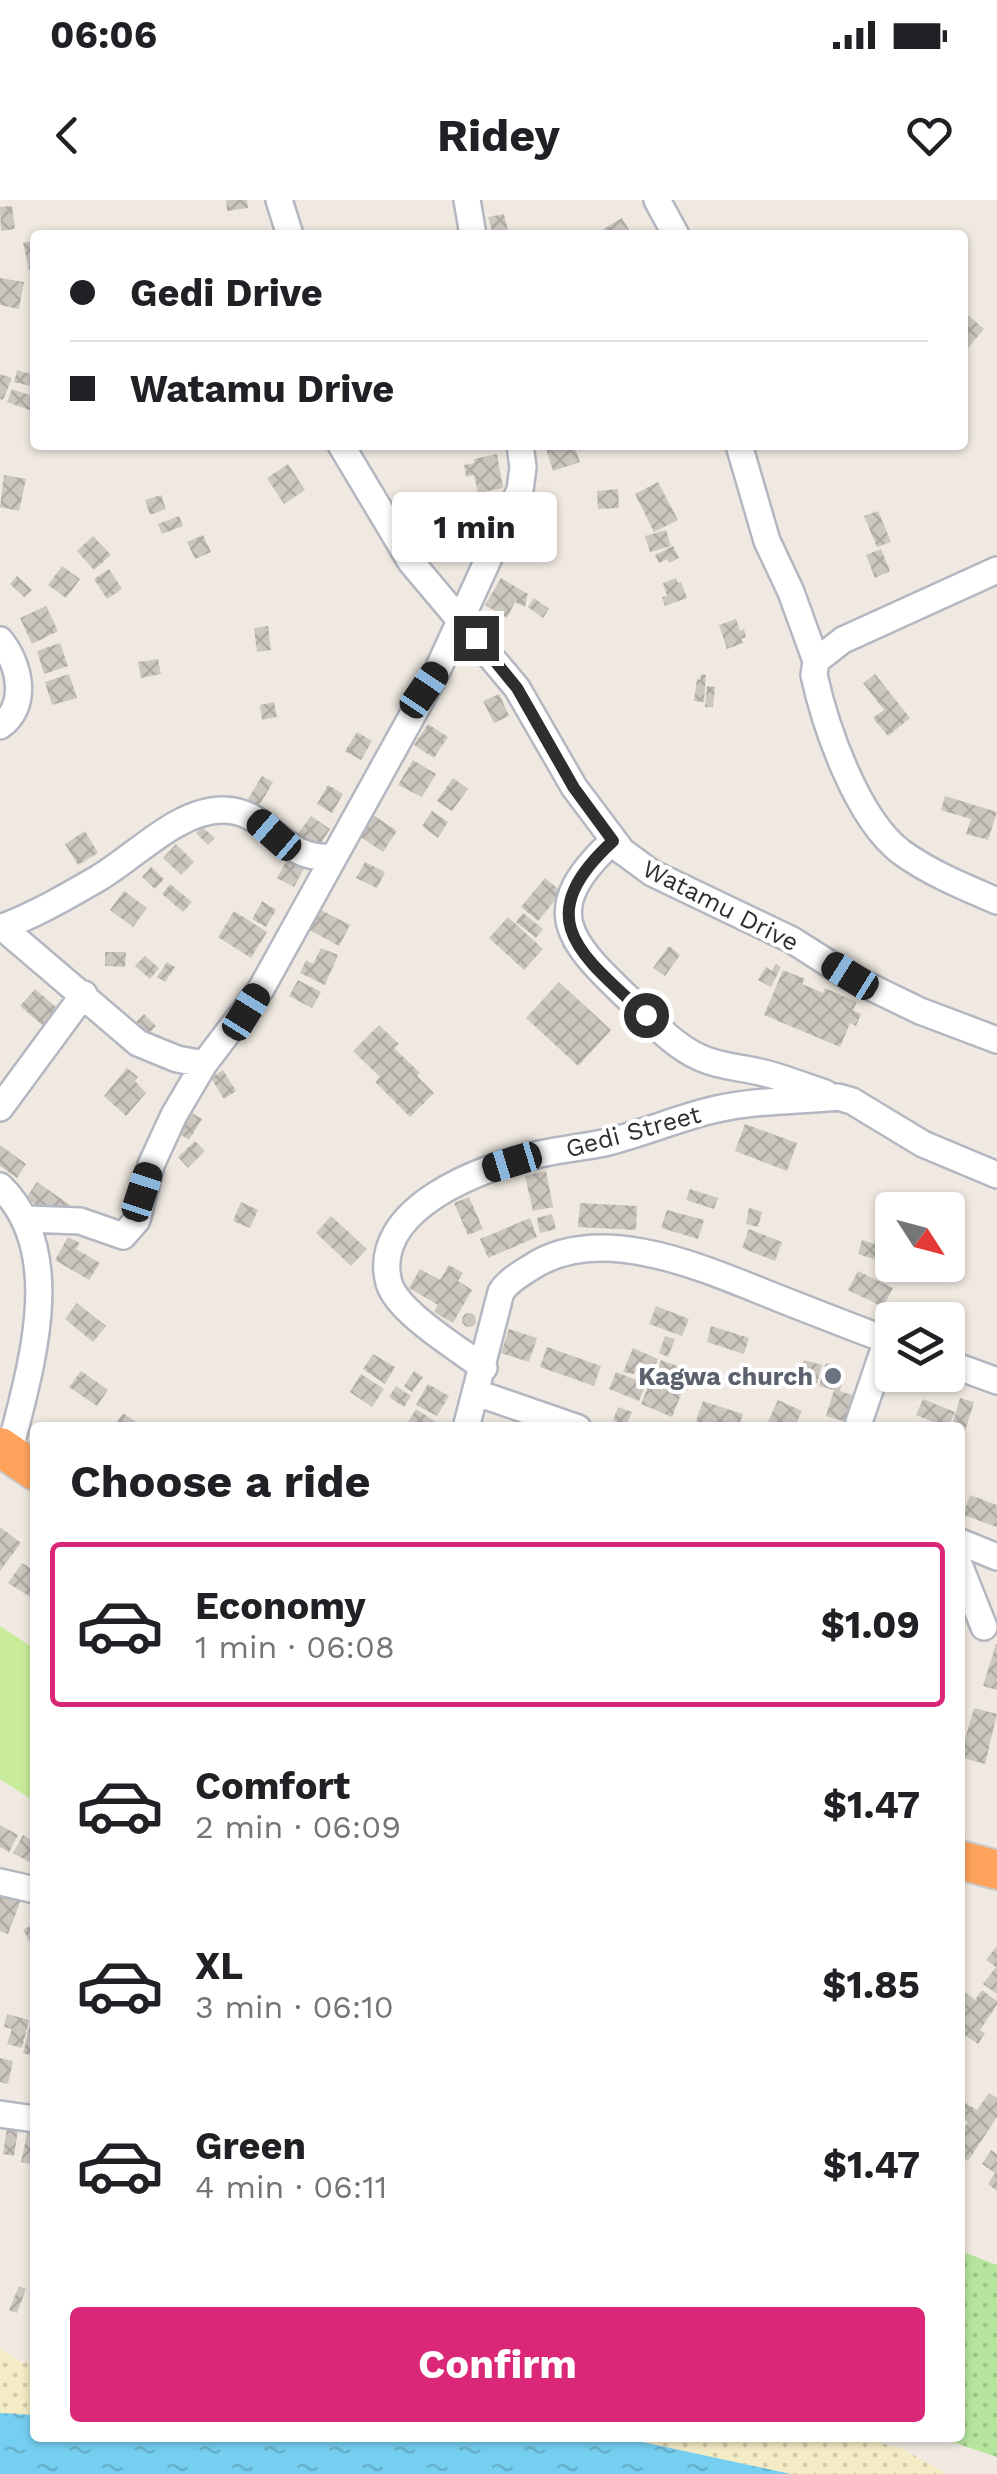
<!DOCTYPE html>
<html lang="en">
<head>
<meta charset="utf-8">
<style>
  body { margin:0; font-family:"Work Sans",sans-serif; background:#f2f2f2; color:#202124; height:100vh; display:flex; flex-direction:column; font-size:38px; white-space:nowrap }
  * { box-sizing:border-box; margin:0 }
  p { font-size:32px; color:#757577 }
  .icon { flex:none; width:55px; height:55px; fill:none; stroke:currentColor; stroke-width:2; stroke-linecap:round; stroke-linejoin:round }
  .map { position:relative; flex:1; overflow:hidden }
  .side { position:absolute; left:30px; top:1222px; width:935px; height:1020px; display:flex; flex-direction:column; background:#fff; border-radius:10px; box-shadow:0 2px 8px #0004 }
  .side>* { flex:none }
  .guide { position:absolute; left:30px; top:30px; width:938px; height:220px; border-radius:10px; box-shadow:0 2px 8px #0004; display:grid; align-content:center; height:220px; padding:0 40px; background:#fff }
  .needle { width:65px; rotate:126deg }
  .tools { position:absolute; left:875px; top:992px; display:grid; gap:20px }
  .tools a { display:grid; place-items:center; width:90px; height:90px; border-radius:10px; background:#fff; box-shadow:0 2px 8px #0004; font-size:50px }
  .end { position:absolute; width:45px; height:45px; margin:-22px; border:12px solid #2e2e2e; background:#fff; box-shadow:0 0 0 5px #fff }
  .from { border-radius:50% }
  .bubble { position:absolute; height:70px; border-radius:10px; background:#fff; box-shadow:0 2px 8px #0004; font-size:32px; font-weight:700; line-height:70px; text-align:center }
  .car { position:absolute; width:30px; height:60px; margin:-30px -15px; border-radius:12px; box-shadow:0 0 8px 2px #0007; background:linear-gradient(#222 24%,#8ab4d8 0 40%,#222 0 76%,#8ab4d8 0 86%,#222 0) }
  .guide b { display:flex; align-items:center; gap:35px; height:95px; font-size:38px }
  .guide b+b { border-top:2px solid #e0e0e0 }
  .guide i { width:25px; height:25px; background:#202124 }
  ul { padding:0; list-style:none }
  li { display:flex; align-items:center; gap:30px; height:165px; margin:0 20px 15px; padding:0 20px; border:5px solid transparent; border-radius:10px }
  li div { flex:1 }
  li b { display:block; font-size:38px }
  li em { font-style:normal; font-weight:700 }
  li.active { border-color:#db2777 }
  li>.icon { width:90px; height:90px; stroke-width:1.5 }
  h2 { padding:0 40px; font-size:45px; line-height:120px }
  .primary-button { display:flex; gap:20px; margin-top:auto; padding:20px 40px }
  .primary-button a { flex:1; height:115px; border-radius:10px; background:#db2777; color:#fff; font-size:40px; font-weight:700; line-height:115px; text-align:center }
  .status { display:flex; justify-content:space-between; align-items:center; height:70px; padding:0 50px; background:#fff; direction:ltr }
  .status svg { height:28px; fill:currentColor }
  header { display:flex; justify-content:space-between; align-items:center; height:130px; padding:0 40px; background:#fff; font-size:45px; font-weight:700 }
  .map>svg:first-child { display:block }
  .sand { fill:url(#sand-dots) }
  .park { fill:url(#park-dots) }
  .pitch { fill:#c9ec9a }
  .water { fill:url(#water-ripples) }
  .building { fill:url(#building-cross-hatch) }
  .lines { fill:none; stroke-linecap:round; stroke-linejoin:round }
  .minor-casing { stroke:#b4b7c1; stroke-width:30 }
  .highway-casing { stroke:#c9c9c9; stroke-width:42 }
  .minor { stroke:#fff; stroke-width:25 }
  .highway { stroke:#ffa35c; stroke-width:38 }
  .route { stroke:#2e2e2e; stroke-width:12 }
  .worship-dot { fill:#6b7280; stroke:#fff; stroke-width:4 }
  .labels { text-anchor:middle; stroke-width:8; stroke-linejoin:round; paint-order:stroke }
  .street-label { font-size:25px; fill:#2e2e2e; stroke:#fff }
  .worship-label { font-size:25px; font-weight:bold; fill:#5b616d; stroke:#fff; text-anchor:end }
</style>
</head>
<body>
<div class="status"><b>06:06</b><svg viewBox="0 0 49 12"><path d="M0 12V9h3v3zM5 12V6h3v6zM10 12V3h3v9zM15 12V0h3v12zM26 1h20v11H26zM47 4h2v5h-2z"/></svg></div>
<header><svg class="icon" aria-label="back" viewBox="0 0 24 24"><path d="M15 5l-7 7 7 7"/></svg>Ridey<svg class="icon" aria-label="heart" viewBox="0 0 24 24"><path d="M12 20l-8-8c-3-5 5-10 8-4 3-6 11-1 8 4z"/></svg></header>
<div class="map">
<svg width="997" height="2274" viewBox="0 0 997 2274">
  <defs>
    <pattern id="sand-dots" width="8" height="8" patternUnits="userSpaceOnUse" patternTransform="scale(2.5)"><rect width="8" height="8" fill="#f3ecc5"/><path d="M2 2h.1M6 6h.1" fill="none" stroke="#d1cbaa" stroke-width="1.8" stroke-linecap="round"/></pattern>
    <pattern id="park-dots" width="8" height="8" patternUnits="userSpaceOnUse" patternTransform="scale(2.5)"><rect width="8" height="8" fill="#b6e59e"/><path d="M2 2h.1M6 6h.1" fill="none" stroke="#9dc588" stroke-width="1.8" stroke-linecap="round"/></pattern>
    <pattern id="water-ripples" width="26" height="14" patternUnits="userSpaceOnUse" patternTransform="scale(2.5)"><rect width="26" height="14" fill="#75cff0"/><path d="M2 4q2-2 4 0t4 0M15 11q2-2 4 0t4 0" fill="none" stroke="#66b2ce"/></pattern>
    <pattern id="building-cross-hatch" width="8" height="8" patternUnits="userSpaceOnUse" patternTransform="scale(2.5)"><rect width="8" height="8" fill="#cbc7bf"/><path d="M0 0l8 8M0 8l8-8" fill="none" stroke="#afaba4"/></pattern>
  </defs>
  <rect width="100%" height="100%" fill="#efe9e1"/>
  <path class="sand" d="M0,2149L20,2162L35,2163V2215L0,2213Z
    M624,2238H864L903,2249L947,2274H791Z"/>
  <path class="park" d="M960,2051L997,2065V2257L940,2238H960Z"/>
  <path class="pitch" d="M0,1426L35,1449V1602L0,1579Z"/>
  <path class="water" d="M0,2213L35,2215V2238H624L791,2274H0Z"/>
  <path class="building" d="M226,0H247L248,8L227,11Z
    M12,6L15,29L1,31L0,7Z
    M504,14L509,35H493L488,17Z
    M622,18L632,35H605L602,30Z
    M35,40V69L29,70L23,43Z
    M0,78L24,82L19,109L0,105Z
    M962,110L984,129L967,149L962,145Z
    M17,170L34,175L31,186L14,182Z
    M0,174L12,178L3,200L0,199Z
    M12,189L35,197V212L7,202Z
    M574,245L580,262L553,271L545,246Z
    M497,254L503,288L478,293L474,275L466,277L464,265L474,263V259Z
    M288,264L305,290L284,304L267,278Z
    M4,275L26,279L19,311L0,307Z
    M658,282L678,320L654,332L635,294Z
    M618,289L619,308L598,309L597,291Z
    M161,295L166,309L150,315L145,300Z
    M486,303L491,327L463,332L461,326L465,325L462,308Z
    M878,311L891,342L877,347L864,316Z
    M179,316L183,326L162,334L158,324Z
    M666,330L671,346L650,352L645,336Z
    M203,335L211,352L195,359L187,342Z
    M93,336L111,355L94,370L77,351Z
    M673,346L679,358L669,363L667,359L659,363L655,355Z
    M881,349L890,371L875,378L866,355Z
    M62,366L80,379L66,398L48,385Z
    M109,369L122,389L107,399L94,379Z
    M17,376L32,390L24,397L10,384Z
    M501,378L528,394L525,407L515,402L507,418L485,405Z
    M676,378L678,383L681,382L687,398L665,406L662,397L667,396L663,383Z
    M534,398L549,409L543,418L528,407Z
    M46,406L58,431L32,444L20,418Z
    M736,419L740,431L744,429L746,437L741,439L743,443L727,449L719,425Z
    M268,426L271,450L257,452L254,428Z
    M60,443L68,466L44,474L37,451Z
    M158,459L161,474L141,478L138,462Z
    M69,474L77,498L52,505L45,482Z
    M701,474L706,475L704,502L694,501L697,479L700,480Z
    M875,474L910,518L888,536L873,518L884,510L863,483Z
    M707,486L715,487L713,507H705Z
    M499,494L509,516L494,523L483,501Z
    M274,502L277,517L262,520L260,505Z
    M428,524L448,537L434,558L414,545Z
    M357,532L372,541L361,560L345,551Z
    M413,560L436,574L422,597L398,585Z
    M262,576L273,582L259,606L248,599Z
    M453,578L468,589L452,611L437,601Z
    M328,585L343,594L332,613L317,604Z
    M945,596L997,612L988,640L966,634L971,619L941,610Z
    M432,611L448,622L438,638L422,626Z
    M373,615L397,631L383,652L359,636Z
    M311,616L330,629L317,649L297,635Z
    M202,627L215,638L208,645L196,633Z
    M85,631L98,653L78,665L65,644Z
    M176,644L194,662L181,675L163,658Z
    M288,658L305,667L294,687L277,678Z
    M365,662L385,672L377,688L356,678Z
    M151,667L164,679L155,689L142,677Z
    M545,678L562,692L538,721L521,707Z
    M170,684L192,702L183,712L162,694Z
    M124,691L147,708L133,727L110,710Z
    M262,701L276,710L266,727L252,719Z
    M319,709L350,725L339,746L308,729Z
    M234,711L267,732L251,758L218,737Z
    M523,713L543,729L536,738L516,722Z
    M508,717L543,749L524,770L489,738Z
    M669,746L680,755L665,776L653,768Z
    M321,748L338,755L325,785L300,773L306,760L313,764Z
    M105,752H126L125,767L105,766Z
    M145,756L159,768L150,779L135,766Z
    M167,762L175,767L165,782L157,777Z
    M776,764L781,767L771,787L758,780L766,767L772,771Z
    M783,770L805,779L802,784L823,793L825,788L857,802L853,810L861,814L856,826L850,823L840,847L764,815Z
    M298,780L321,792L312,808L289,796Z
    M559,782L611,830L578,866L526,818Z
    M35,789L63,813L48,830L20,806Z
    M144,814L156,826L145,837L133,825Z
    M379,825L399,844L394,848L420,873L417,876L434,893L410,917L375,882L380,877L353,851Z
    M127,868L138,877L135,881L146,893L126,916L104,896Z
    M223,870L236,891L224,899L211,878Z
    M183,908L202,919L189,940L178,933Z
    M745,924L797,943L787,971L735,951Z
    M195,941L205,951L188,968L178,957Z
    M0,945L26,964L17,978L0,966Z
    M546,971L553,1007L533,1011L525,976Z
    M37,982L70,1005L59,1021L26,998Z
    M690,989L718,998L714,1009L686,1000Z
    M469,997L483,1029L468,1035L454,1003Z
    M241,1002L258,1010L250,1028L233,1021Z
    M580,1003L637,1006L636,1030L578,1027Z
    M749,1008L762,1012L758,1027L746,1024Z
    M667,1010L704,1020L698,1039L661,1028Z
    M552,1014L556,1029L540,1033L537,1018Z
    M331,1016L367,1049L351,1066L316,1033Z
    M530,1018L537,1037L488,1058L480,1039Z
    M749,1029L782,1042L775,1061L742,1048Z
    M68,1037L80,1043L76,1049L100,1063L89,1080L55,1060Z
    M862,1040L883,1046L879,1061L858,1054Z
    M449,1065L463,1073L458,1081L472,1090L453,1123L434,1112L438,1105L409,1088L420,1069L440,1080Z
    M858,1071L893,1088L883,1107L848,1090Z
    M77,1103L106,1126L93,1142L65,1119Z
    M927,1103L962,1116L955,1135L948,1132V1120H920Z
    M656,1106L689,1119L682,1136L649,1124Z
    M462 1120a7 7 0 1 1 14 0a7 7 0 1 1-14 0Z
    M711,1126L749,1138L744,1154L707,1142Z
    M509,1129L537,1138L529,1162L501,1153Z
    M665,1136L675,1139L668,1157L659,1153Z
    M547,1147L601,1166L594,1186L540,1167Z
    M633,1148L658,1159L649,1182L638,1178L644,1163L639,1162L634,1174L623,1172Z
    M373,1154L395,1167L385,1184L363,1169Z
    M661,1160L694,1172L687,1191L664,1182L668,1173L658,1169Z
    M804,1160L822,1165L817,1183L799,1178Z
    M826,1163L837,1166L835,1173L844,1176L840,1191L858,1197L850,1223L826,1216L834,1190L819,1186Z
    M81,1171L108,1190L97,1206L69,1187Z
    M414,1171L423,1177L412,1192L404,1186Z
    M616,1172L646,1184L639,1201L609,1189Z
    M361,1174L384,1189L372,1207L350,1192Z
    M651,1179L682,1192L672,1217L641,1204Z
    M428,1184L449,1196L437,1216L416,1205Z
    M396,1186L411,1196L404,1207L389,1197Z
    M960,1198L974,1202L964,1235L960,1234V1228H951Z
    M923,1199L955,1212L948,1228L916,1215Z
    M778,1200L802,1211L794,1228H765Z
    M703,1201L743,1214L738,1228H716L696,1221Z
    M618,1207L632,1212L626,1226L613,1220Z
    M416,1209L439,1224L437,1228L406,1225Z
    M123,1213L145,1228H120L115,1225Z
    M970,1295L997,1305V1327L963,1315Z
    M0,1327L21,1343L0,1371Z
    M22,1363L35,1371V1400L8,1383Z
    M996,1444H997V1490L983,1486Z
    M974,1508L997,1514L985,1564L960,1557Z
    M0,1625L18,1635L9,1652L0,1647Z
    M23,1635L35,1642V1665L13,1653Z
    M0,1693L21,1700L8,1734L0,1731Z
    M35,1723V1751L23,1730Z
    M997,1746V1794L983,1784L996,1767L986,1760Z
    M982,1790L997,1801V1805L980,1830L985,1833L978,1844L960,1832L965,1817L960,1813V1802L966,1793L975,1800Z
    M7,1814L29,1820L22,1848L7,1844L12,1829L4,1827Z
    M30,1825L35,1826L34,1856L23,1853Z
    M0,1858L13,1861L8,1884L0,1882Z
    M989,1893L997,1898V1917L968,1961L960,1956V1935L968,1922L960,1917V1908L964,1902L977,1910Z
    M29,1925L35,1926V1965L21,1962Z
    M7,1928L18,1930L14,1956L3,1954Z
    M991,1950L997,1954V1991L988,1984L995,1973L982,1964Z
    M19,2086L26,2089L17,2113L9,2110Z"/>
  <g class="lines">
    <g class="minor-casing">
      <path id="minor" d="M279,0L290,35
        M467,0L473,35
        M657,0L676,35
        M341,245L411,362L517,488L574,587L622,651L652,673L792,740L850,777L920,811L997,840
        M739,245L767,341L791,392L816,461
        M997,370L843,440L816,461L814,475C826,529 857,618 901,652C930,673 964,687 997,701
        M0,440C20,464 29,506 0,526
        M613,641C538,710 567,740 630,800C651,820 673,846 701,858C721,867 739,867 760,872C782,877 803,886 825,893
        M2,727L138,843L177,859L204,864
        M0,728C33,716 66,697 97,679C134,658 178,609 224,610C271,611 279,661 333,657
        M0,908L84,794
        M0,986C69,1053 29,1172 9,1253
        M27,1019L80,1021L123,1036L137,1020L151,965L174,915L204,864L261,789L438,469L520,290L523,267L520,245
        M948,1163L997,1181
        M484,1168C459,1149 397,1112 389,1083C369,1008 484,966 540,954C563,949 586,947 608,942C645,933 680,917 717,909C756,900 799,901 838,897L852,901L923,944L997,975
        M477,1193L578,1228
        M466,1228L501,1092C508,1081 519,1075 530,1068C601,1020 707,1070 778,1098C816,1113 854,1128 892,1142
        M857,1228L887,1140
        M960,1342L997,1357
        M960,1367L984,1427
        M0,1682L35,1690
        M0,1914L35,1919"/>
    </g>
    <g class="highway-casing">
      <path id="highway" d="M0,1247L35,1271
        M960,1660L997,1670"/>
    </g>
    <use href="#minor" class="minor"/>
    <use href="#highway" class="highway"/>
  </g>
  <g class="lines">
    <path class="route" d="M476,438L517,488L574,588L613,641C528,719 580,754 646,815"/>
  </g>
  <circle class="worship-dot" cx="833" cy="1176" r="10"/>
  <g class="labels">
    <g class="street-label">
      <text transform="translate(721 705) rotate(27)" y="9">Watamu Drive</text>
      <text transform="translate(633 931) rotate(-15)" y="9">Gedi Street</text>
    </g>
    <g class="worship-label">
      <text x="813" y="1185">Kagwa church</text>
    </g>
  </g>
</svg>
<div class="tools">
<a><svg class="needle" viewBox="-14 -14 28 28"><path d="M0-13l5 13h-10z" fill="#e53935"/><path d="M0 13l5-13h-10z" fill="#757577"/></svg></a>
<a><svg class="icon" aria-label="layers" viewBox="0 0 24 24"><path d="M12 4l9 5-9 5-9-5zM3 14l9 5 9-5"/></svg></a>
</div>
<i class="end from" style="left:646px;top:815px"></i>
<i class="end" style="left:476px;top:438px"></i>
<div class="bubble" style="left:392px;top:292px;width:165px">1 min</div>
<i class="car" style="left:424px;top:490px;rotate:34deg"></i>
<i class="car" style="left:274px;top:635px;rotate:311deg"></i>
<i class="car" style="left:850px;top:776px;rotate:302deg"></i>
<i class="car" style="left:246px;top:812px;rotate:32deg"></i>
<i class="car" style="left:512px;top:962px;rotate:253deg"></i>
<i class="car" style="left:142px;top:992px;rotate:18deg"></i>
<div class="guide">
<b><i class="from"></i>Gedi Drive</b>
<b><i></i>Watamu Drive</b>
</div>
<section class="side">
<h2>Choose a ride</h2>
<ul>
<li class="active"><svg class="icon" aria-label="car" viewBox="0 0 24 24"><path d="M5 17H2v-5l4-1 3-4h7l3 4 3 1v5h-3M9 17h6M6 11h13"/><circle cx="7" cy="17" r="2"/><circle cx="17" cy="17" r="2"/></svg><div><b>Economy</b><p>1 min · 06:08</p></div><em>$1.09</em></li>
<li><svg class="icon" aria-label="car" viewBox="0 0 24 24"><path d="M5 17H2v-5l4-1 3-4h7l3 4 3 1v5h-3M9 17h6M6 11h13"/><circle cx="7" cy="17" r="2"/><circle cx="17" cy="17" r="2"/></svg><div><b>Comfort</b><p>2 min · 06:09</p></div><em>$1.47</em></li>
<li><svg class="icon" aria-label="car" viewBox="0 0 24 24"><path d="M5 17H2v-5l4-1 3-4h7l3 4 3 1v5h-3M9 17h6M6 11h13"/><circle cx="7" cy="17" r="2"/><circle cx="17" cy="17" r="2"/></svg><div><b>XL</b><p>3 min · 06:10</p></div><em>$1.85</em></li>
<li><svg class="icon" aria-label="car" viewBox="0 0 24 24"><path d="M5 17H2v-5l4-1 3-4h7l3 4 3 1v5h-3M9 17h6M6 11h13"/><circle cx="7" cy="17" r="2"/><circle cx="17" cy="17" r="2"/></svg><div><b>Green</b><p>4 min · 06:11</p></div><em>$1.47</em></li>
</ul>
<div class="primary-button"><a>Confirm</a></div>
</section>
</div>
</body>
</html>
